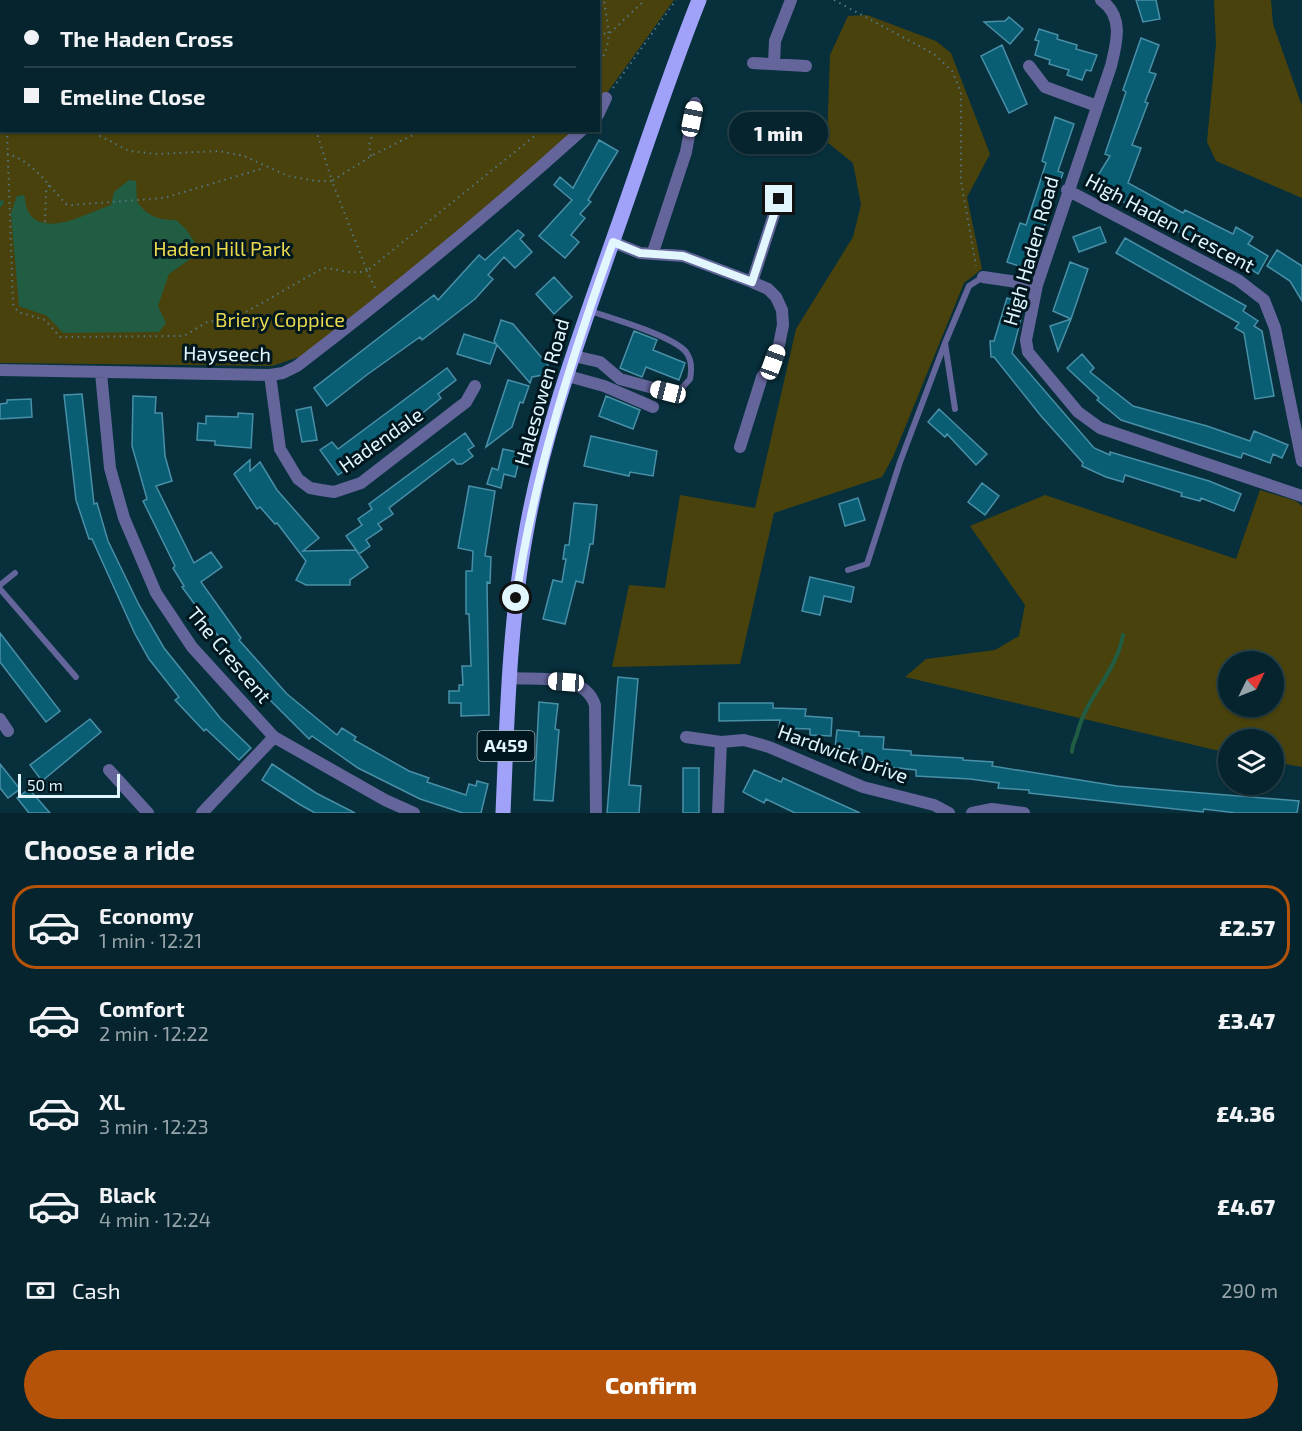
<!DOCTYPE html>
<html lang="en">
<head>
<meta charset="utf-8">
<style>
  body { margin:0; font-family:"Exo 2",sans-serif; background:#0e2c35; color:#f1f3f6; height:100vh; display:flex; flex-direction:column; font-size:22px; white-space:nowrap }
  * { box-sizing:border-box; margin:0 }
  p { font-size:20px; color:#97a4aa }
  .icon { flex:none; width:33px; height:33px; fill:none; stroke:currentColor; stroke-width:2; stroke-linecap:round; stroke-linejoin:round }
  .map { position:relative; height:813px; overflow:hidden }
  .sheet { display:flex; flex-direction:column; background:#05242d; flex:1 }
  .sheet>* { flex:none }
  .top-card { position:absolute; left:0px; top:0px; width:600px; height:132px; box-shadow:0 2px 4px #0004,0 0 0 2px #264149; display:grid; align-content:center; height:132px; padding:0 24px; background:#05242d }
  .needle { width:39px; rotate:47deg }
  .tools { position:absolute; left:1218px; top:651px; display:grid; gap:12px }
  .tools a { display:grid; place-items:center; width:66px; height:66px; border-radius:50%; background:#05242d; box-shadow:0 2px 4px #0004,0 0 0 2px #264149; font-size:30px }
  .scale { position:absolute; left:18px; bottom:15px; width:102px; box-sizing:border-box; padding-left:6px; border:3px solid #e1f6fd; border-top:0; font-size:16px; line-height:21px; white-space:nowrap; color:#e1f6fd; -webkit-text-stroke:4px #001720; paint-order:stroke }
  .end { position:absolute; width:27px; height:27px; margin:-14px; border:8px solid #e1f6fd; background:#111; box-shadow:0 0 0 3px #111 }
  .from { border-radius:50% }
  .bubble { position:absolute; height:42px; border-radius:21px; background:#05242d; box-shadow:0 2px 4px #0004,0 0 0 2px #264149; font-size:20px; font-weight:800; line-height:42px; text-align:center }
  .car { position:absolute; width:18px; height:36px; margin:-18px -9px; border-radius:8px; box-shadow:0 0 4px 2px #0007; background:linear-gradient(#fff 24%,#345 0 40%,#fff 0 76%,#345 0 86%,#fff 0) }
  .top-card b { display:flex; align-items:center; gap:21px; height:57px; font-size:22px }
  .top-card b+b { border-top:2px solid #264149 }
  .top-card i { width:15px; height:15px; background:#f1f3f6 }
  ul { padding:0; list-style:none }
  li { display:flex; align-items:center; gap:18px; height:84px; margin:0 12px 9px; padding:0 12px; border:3px solid transparent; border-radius:24px }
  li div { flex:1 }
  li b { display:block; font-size:22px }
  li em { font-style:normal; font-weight:800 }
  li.on { border-color:#b45309 }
  li>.icon { width:54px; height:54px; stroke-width:1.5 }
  h2 { padding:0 24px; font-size:27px; line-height:72px }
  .pay { display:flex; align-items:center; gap:15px; height:66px; padding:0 24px; font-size:22px }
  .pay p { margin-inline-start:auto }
  .primary-button { display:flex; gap:12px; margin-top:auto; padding:12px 24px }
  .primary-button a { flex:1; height:69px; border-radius:36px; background:#b45309; color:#fff; font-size:24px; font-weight:800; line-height:69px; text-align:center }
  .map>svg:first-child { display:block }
  .green { fill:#49420c; fill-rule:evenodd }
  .water { fill:#215d43 }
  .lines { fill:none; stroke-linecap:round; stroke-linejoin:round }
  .stream { stroke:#215d43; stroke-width:4 }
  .building { fill:#0a5e74; stroke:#488fa7; stroke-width:1.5 }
  .path { stroke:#547680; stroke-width:2; stroke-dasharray:1.5 4.5; stroke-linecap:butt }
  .service { stroke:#64659b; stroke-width:6 }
  .minor { stroke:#64659b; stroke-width:12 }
  .primary { stroke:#a0a1f9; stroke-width:15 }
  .route { stroke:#e1f6fd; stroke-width:8 }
  .labels { text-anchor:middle; stroke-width:6; stroke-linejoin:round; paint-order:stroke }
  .shield { fill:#001720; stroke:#9eb3bb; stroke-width:1.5 }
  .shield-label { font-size:18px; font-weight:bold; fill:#e1f6fd }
  .street-label { font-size:20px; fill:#e1f6fd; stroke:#001720 }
  .park-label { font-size:20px; fill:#e9d84d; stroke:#001720 }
</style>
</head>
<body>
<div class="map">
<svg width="1302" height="813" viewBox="0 0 1302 813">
  <rect width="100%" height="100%" fill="#07303c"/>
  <path class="green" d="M0,0H674L599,104L598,2H2V130L576,131L472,221L302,356L272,366L0,363Z
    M1214,0H1271L1273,24L1302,106V198L1216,161L1207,142L1216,44Z
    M867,15L936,41L951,53L990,154L967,197L982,269L964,283L893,457L882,477L774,513L740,664L612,667L629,585L665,588L680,495L755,508L796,329L853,237L861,205L853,163L827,142L830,55L848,16Z
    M1260,490L1296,501L1302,506V767L1274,762V740H1228V753L905,677L926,659L995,650L1019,636L1025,605L970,526L1045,495L1236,559ZM1228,662H1274V706H1228Z"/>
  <path class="water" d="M129,180L136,181L137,202C149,217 158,220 176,220L186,229L199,249L193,257L169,274L158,306L166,323L159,332L63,333L47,316L19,306L11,213L17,196L24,195C26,201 25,207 29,213C45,238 90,212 111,205L114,192Z"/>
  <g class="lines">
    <path class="stream" d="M0,205L2,202
      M1072,752C1072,743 1076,740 1078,731C1087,696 1117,671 1123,635"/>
  </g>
  <path class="building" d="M1136,0H1156L1160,19L1143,22Z
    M1009,17L1023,29L1010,44L984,22L1005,21Z
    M1039,29L1058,35L1057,39L1077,45L1076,49L1097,55L1091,71L1086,70L1082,80L1067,75L1069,70L1049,64L1050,60L1035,55L1039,41L1035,40Z
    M1141,38L1159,45L1149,72L1156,74L1145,102L1148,103L1132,145L1141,148L1128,183L1183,213L1185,210L1233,234L1236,227L1253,237L1248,244L1268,256L1258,274L1222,251L1221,253L1205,246L1092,185L1110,156L1105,154L1126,92L1123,90Z
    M1002,45L1027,104L1009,113L981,56Z
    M1055,117L1074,124L1058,171L1063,173L1043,230L1045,231L1033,271L1007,262L1020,223L1026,225L1037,191L1046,163L1042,161Z
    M599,140L618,151L588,200L591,202L580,214L585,218L571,235L579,242L565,258L539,236L572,200L554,185L560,177L573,188Z
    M1100,227L1106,242L1079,252L1073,237Z
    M518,230L524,235L520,239L532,252L515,268L504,257L488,275L493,279L475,299L422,340L420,337L368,374L327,406L314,388L434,295L438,300L479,255L485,260Z
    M1125,238L1246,306L1243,311L1258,321L1254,326L1262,331L1274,396L1255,399L1244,333L1235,328L1239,323L1116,253Z
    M1277,250L1302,266V301L1290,281L1267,266Z
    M1070,262L1088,269L1071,319L1053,311Z
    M554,277L572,297L554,314L536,294Z
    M1007,298L1025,304L1012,353L1094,448L1110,455V452L1209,481L1241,494L1234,511L1201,498L1200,501L1181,496L1182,493L1125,475L1123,482L1106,477L1082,466L1083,463L1041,416L994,357H991L990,341H994Z
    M1071,319L1058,351L1050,326Z
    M501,320L513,324L548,365L549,374L532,377L530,383L497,345L490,364L457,354L464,334L496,344L494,341Z
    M634,331L657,340L653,350L685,363L679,380L646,367L642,377L620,368Z
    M1082,354L1094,368L1090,372L1133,406L1207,426L1250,441L1254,431L1288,445L1282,458L1273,454L1270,463L1243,453L1241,458L1121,420L1097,400L1099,398L1067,368Z
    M447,368L456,380L438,394L441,398L383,445L338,475L320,450L332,442L338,449Z
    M508,380L529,386L523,403L520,402L512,427L486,447Z
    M82,394L94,504L97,503L108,541L139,605L164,648L221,719L251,748L239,760L206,729L204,731L175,700L179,697L149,659L135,634L92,539H89L76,500L64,395Z
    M133,396L156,397L155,413H162L165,456L172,481L156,486L194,563L211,552L222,567L201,582L241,638L239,640L287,694L337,735L342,728L356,737L354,740L409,771L429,778L427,782L466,795L469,784L476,786L477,781L488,784L481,813H463L420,799L358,768L312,736L309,739L252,682L182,587L184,586L173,568L175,566L143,501L147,499L132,446Z
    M606,396L640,410L633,429L599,416Z
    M31,399L32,417L0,419V404L7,403V400Z
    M311,407L317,440L302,442L296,410Z
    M939,409L987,454L976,465L947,434L945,437L928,422Z
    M238,413L253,414L251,448L215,445V441L197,440L198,423L206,424V416L238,417Z
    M465,433L474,446L468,450L473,456L462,464H457L453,459L389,508L393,514L378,524L382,529L366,540L370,546L359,554L346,536L362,525L358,519L372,509L369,504Z
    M591,436L657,451L653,476L630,472L629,476L584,466Z
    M503,449L521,453L515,477L504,474L501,488L487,484L492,468L498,470Z
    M250,460V471L260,462L277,490L319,538L303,551L356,550L368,567L350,580V585H306L296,580L306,561L277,523L275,524L260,507L257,509L234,474Z
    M982,483L999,496L985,515L968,502Z
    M469,486L495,491L485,556L491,557L490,583L487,582L489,715L461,716V703H449V691H459V685H463L462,666H471L469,614H466V571H472L473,551L458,548Z
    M858,498L865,520L845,526L839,504Z
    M574,503L597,505L593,544H590L583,583L576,581L565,624L543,619L553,580L562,582L566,559H563L565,545H569Z
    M810,577L854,587L851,602L824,596L820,615L802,611Z
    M0,633L60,711L46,722L0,662Z
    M618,677L638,679L629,785L641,786L639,813H607Z
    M539,702L558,704L555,729L559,730L553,801L534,800Z
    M719,703H773V708L806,709L805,716L832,718L831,736L810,735V729L779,728L780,720L719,721Z
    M90,719L101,732L42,781L30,765Z
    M837,730L859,732V736L884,737L883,749L911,751V755L963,758V760L993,762L992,766L1117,786L1299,801L1297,813H1236L1204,809L1203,812L1110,802L1029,793V790L998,788L999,783L970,779L916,776V770L888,767L889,762L862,761V750L835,748Z
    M0,764L20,789L8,798L0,788Z
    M272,764L316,793L355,813H315L299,804L262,780Z
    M683,768H699V813H683Z
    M754,770L781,782L783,778L860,813H795L766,799L764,803L743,792Z
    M29,789L50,813H29L17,798Z"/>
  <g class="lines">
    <path class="path" d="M491,0L492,2
      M834,0L934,54L952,71L961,92V181L976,266
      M39,2L40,0
      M0,6H2
      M598,35L611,32L645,0
      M598,67C614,38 608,30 604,0
      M613,88L676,0
      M0,97L2,98
      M0,102H2
      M0,107L2,106
      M7,130L13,304L18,312L45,320L60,337L184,336L207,322L229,319L246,312L323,268C340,269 349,275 367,271L375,288
      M89,130L129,151L157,154L219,151L244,156L288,176L317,181H332L316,130
      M423,130L371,156L332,181L367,271L542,130
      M7,154C32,160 49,186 66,204L72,205L164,198L264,168
      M371,156L369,145L374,130
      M45,222L46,192L49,185"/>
    <path class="service" d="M590,311C611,318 673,336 686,352C692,360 692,369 690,379L681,389L668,392
      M945,343L955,409
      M848,570L867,564L900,462L945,343L969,286L983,277
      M0,585L15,573
      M0,589L76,677"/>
    <path class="minor" d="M1101,0C1124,16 1117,42 1111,66L1037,285L1026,340L1028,352L1078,412L1100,428L1302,496
      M753,63L806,66
      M774,64L775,41L791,0
      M1029,66L1045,87L1097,106
      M598,115L606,98
      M1067,190L1238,280L1264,300L1275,328L1302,461
      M613,242L640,253L683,256L752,282L768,289L776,297L782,310L783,325L779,345L773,362L762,377L740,447
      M653,252L686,152L695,103
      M983,277L1037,285
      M752,282L779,199
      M574,356L600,362L620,379L668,392
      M0,370L270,375L283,373L297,366C395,291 490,213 582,130
      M101,373L110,468L124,518L156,593L192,647L274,737L385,800L414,813
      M270,375L280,449L298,479L310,488L321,490L334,492L361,483L466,402L475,386
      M568,376L604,386L653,407
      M509,678C537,680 584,672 595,705L596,813
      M0,719L8,731
      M686,737L721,742
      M109,770L148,813
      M202,813L274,737
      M718,813L721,742L744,740L769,747L863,787L934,805L949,813
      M972,813L992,809L1024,813"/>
    <path class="primary" d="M503,813C507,720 509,626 526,533C543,434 579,338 612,243C641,162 667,80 699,0"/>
  </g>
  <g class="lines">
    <path class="route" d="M516,598C534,475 571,359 613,242L640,253L683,256L752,282L779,199"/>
  </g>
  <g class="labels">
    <rect class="shield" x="477.5" y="731" width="57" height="30" rx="4.5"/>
    <g class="shield-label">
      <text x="506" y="752">A459</text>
    </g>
    <g class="street-label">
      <text transform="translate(1170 223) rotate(28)" y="7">High Haden Crescent</text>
      <text transform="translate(1031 251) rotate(-74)" y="7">High Haden Road</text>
      <text transform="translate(227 354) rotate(1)" y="7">Hayseech</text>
      <text transform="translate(542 392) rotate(-74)" y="7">Halesowen Road</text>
      <text transform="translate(381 440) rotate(-35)" y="7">Hadendale</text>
      <text transform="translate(229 655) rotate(50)" y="7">The Crescent</text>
      <text transform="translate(843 754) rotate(20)" y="7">Hardwick Drive</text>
    </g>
    <g class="park-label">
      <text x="222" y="256">Haden Hill Park</text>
      <text x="280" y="327">Briery Coppice</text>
    </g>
  </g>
</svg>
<div class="tools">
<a><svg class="needle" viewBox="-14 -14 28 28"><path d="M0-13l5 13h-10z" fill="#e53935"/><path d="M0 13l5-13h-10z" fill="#97a4aa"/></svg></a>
<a><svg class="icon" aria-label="layers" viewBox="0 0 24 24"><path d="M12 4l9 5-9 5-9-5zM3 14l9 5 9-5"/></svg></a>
</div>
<div class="scale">50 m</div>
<i class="end from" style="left:516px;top:598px"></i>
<i class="end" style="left:779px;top:199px"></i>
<div class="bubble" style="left:729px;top:112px;width:99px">1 min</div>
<i class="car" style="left:692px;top:119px;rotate:11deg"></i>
<i class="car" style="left:773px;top:362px;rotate:20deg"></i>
<i class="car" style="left:668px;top:392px;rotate:284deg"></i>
<i class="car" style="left:566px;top:682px;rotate:274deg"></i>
<div class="top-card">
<b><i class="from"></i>The Haden Cross</b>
<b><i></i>Emeline Close</b>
</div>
</div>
<section class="sheet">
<h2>Choose a ride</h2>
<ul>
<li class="on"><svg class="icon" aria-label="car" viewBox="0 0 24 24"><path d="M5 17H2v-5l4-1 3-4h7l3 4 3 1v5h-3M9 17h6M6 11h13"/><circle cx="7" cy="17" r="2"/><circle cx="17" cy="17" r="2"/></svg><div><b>Economy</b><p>1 min · 12:21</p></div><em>£2.57</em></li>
<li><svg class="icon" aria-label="car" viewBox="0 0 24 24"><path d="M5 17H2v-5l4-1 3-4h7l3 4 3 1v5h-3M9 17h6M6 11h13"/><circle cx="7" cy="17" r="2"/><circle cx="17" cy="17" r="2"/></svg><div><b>Comfort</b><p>2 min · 12:22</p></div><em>£3.47</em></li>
<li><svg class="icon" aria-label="car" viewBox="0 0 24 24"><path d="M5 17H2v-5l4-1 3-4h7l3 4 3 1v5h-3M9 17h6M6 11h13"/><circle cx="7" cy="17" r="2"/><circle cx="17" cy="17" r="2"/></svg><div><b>XL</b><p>3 min · 12:23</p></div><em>£4.36</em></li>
<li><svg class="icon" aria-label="car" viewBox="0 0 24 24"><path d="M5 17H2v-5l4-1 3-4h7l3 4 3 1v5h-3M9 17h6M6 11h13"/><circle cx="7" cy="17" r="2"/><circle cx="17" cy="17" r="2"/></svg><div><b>Black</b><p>4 min · 12:24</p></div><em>£4.67</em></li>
</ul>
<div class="pay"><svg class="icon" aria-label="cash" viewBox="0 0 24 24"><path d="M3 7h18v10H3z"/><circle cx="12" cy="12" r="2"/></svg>Cash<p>290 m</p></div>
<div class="primary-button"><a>Confirm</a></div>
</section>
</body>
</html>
